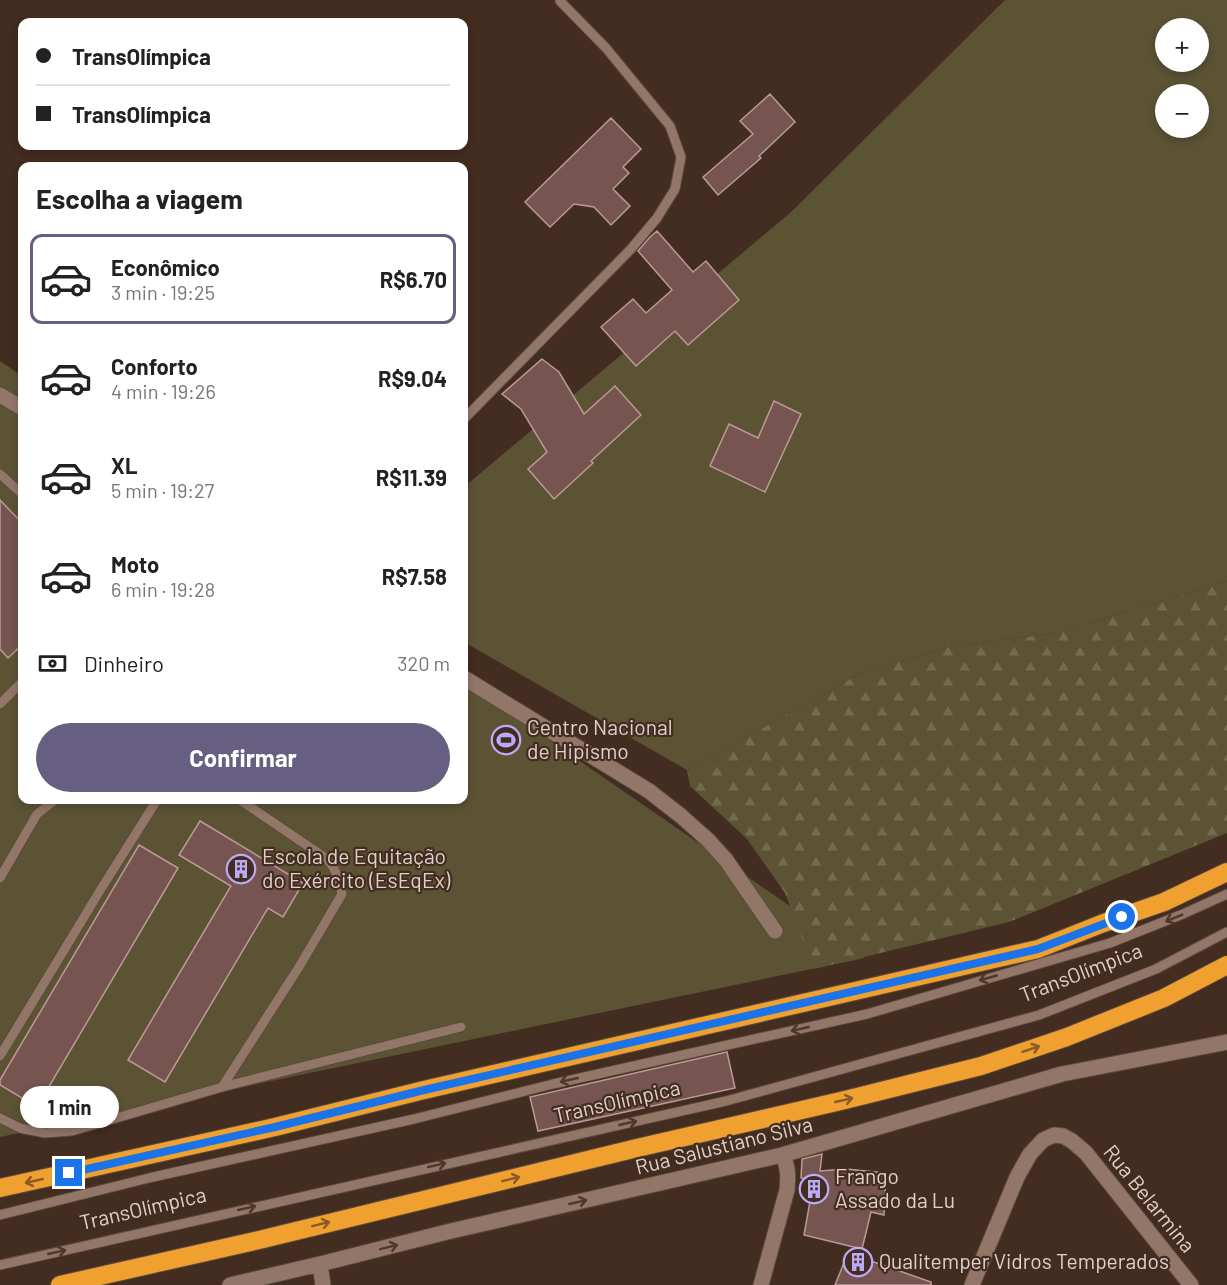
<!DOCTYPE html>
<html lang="pt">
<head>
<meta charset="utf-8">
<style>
  body { margin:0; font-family:Barlow,sans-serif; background:#f2f2f2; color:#222; height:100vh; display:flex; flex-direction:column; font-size:22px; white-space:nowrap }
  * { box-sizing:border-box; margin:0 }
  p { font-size:20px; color:#767676 }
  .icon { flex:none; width:33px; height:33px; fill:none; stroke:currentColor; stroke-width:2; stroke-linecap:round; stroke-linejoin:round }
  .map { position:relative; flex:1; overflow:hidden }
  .side { position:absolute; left:18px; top:162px; width:450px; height:642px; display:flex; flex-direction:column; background:#fff; border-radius:12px; box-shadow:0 3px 9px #0003 }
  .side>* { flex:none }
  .top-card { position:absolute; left:18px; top:18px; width:450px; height:132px; border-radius:12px; box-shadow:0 3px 9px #0003; display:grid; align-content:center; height:132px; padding:0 18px; background:#fff }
  .controls { position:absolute; left:1155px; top:18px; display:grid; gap:12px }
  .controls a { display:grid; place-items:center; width:54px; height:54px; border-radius:50%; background:#fff; box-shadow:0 3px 9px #0003; font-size:30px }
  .end { position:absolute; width:27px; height:27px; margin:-14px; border:8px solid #1a73e8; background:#fff; box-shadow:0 0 0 3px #fff }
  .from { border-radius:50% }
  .bubble { position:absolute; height:42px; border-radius:21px; background:#fff; box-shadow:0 3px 9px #0003; font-size:20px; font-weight:700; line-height:42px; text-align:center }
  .top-card b { display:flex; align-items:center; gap:21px; height:57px; font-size:22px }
  .top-card b+b { border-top:2px solid #e0e0e0 }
  .top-card i { width:15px; height:15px; background:#222 }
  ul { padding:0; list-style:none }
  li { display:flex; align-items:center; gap:18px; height:90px; margin:0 12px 9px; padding:0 6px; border:3px solid transparent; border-radius:12px }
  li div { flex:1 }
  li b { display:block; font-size:22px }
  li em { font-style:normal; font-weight:700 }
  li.selected { border-color:#675f81 }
  li>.icon { width:54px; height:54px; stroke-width:1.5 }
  h2 { padding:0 18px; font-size:27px; line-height:72px }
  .pay { display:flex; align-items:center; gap:15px; height:66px; padding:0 18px; font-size:22px }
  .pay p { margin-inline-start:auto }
  .primary-button { display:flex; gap:12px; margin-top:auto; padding:12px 18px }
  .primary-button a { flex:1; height:69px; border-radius:36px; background:#675f81; color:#fff; font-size:24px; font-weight:700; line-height:69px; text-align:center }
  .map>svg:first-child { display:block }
  .grass { fill:#5c5335; fill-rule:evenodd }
  .forest { fill:url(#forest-firs) }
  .building { fill:#765450; stroke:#bb9a96; stroke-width:1.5 }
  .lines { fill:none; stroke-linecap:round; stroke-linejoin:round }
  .service-casing { stroke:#5c493e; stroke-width:11 }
  .minor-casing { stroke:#5c493e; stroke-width:17 }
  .motorway-casing { stroke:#5c493e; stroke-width:20 }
  .service { stroke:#927668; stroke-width:9 }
  .minor { stroke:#927668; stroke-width:15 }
  .motorway { stroke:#efa02e; stroke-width:18 }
  .oneway { stroke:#4f372b }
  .oneway2 { stroke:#885a26 }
  .route { stroke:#1a73e8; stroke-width:8 }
  .labels { text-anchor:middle; stroke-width:4.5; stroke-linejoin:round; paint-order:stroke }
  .poi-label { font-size:21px; fill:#e0d0c9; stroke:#432c20; text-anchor:start }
  .street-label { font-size:21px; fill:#e0d0c9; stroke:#432c20 }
</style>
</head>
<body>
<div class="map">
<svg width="1227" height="1285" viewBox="0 0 1227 1285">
  <defs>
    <pattern id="forest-firs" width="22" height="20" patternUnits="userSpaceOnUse" patternTransform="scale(1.5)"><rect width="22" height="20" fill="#5c5335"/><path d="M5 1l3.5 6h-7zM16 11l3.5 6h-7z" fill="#736b51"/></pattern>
  </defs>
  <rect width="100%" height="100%" fill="#432c20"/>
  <path class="grass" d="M1005,0H1227V581L1057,633L948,647L859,674L687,770L464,642V487L790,213ZM1166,28H1198V62H1166ZM1166,94H1198V128H1166Z
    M0,361L22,376V800H464V681L865,958L0,1137Z"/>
  <path class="forest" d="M1227,581V833L1009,922L814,969L785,893L747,839L690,786L687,770L859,674L948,647L1057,633Z"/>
  <path class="building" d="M770,94L795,122L759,156L761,158L718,195L703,177L753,134L740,121Z
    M611,118L641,149L623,167L629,173L613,189L630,206L611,225L594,207L574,204L550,227L525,202Z
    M657,231L693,272L706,261L739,300L688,345L675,331L636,366L601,327L633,299L646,313L672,290L638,251L650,237Z
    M542,359L559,372L584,414L615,386L641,415L591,461L593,463L554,499L528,469L547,452L521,409L502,394Z
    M774,401L801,414L765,492L710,466L729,424L758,438Z
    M0,500L22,523V645L8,658L0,649Z
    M200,821L303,883L283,917L268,908L165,1082L128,1060L231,886L179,855Z
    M139,845L178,868L37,1107L0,1085V1080Z
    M727,1052L735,1088L538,1131L530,1097Z
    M822,1154L820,1171L846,1169L886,1173L884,1215L871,1212L862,1249L804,1235L811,1196L803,1194L806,1179L801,1178L802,1159Z
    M848,1253L931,1282V1285H835Z"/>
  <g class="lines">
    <g class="service-casing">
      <path id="service" d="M464,419L631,249L657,218L675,189L681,157L670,126L606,48L560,1
        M0,474L22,494
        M0,704L22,682
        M0,878L37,814L55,800
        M0,1056L101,889L157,800
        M222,1087L299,967L342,894C340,880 336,869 327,859L240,800
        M0,1118L20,1128L45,1133L72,1131L222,1087L461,1027
        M0,1215L153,1177L414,1119L553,1084L867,1014L1110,943L1183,914L1227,894
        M0,1265L726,1101L1039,1015L1156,969L1227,932"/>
    </g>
    <g class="minor-casing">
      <path id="minor" d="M0,395L22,408
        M464,678L649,791L681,816L708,840L726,860L775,931
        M320,1264L323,1285
        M230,1285L320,1264L451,1231L782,1155L1062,1074L1227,1042
        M761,1285L787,1190C788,1177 789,1167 782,1155
        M972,1285L1017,1177L1030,1154L1043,1140L1054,1135L1063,1136L1072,1141L1086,1153L1191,1285"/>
    </g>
    <g class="motorway-casing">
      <path id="motorway" d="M0,1188L275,1127L424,1090L1038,949L1101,924L1164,902L1227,872
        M60,1285L259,1240L637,1148L845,1100L981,1066L1067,1037L1164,998L1227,965"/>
    </g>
    <use href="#service" class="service"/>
    <use href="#minor" class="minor"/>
    <use href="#motorway" class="motorway"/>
  </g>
  <defs><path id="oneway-shaft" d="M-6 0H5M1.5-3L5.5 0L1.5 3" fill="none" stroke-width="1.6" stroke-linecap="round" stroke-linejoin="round" transform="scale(1.5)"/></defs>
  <g class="oneway">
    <use href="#oneway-shaft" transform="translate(1174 918) rotate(158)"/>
    <use href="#oneway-shaft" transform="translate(988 978) rotate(164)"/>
    <use href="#oneway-shaft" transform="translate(800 1029) rotate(167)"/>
    <use href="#oneway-shaft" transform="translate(569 1080) rotate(167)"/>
    <use href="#oneway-shaft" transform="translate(628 1123) rotate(-13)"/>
    <use href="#oneway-shaft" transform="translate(437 1165) rotate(-13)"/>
    <use href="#oneway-shaft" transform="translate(578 1202) rotate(-13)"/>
    <use href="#oneway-shaft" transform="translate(247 1208) rotate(-13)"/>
    <use href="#oneway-shaft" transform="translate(389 1247) rotate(-14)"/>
    <use href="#oneway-shaft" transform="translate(57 1252) rotate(-13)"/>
  </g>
  <g class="oneway2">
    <use href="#oneway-shaft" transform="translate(1031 1049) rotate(-19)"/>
    <use href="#oneway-shaft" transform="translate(844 1100) rotate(-13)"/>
    <use href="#oneway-shaft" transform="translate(511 1179) rotate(-14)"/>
    <use href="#oneway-shaft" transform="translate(34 1181) rotate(167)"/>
    <use href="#oneway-shaft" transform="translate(321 1224) rotate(-14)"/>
  </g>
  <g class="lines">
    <path class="route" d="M69,1173L275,1127L424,1090L1038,949L1122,917"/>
  </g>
  <defs>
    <g id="stadium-ring" transform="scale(1.5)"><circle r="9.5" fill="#432c20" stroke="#bbaaf6" stroke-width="1.5"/><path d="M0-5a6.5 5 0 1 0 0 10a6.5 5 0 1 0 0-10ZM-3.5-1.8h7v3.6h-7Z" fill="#bbaaf6"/></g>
    <g id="building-ring" transform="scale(1.5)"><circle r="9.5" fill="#432c20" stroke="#bbaaf6" stroke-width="1.5"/><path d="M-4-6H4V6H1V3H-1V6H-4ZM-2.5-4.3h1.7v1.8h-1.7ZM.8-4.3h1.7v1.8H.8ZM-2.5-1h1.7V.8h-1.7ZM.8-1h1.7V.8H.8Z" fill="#bbaaf6"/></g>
  </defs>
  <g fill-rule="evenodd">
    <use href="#stadium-ring" x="506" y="740"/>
    <use href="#building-ring" x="241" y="869"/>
    <use href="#building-ring" x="814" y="1189"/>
    <use href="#building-ring" x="858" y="1262"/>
  </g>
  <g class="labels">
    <g class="poi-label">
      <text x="527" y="735">Centro Nacional<tspan x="527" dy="24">de Hipismo</tspan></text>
      <text x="262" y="864">Escola de Equitação<tspan x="262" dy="24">do Exército (EsEqEx)</tspan></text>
      <text x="835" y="1184">Frango<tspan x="835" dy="24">Assado da Lu</tspan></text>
      <text x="879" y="1269">Qualitemper Vidros Temperados</text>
    </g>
    <g class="street-label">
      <text transform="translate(1081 973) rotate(-21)" y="7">TransOlímpica</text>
      <text transform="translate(617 1102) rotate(-13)" y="7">TransOlímpica</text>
      <text transform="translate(724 1146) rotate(-14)" y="7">Rua Salustiano Silva</text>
      <text transform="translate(1149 1199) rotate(51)" y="7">Rua Belarmina</text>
      <text transform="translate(143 1209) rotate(-13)" y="7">TransOlímpica</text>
    </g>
  </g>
</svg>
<div class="controls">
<a>+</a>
<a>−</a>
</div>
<i class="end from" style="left:1122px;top:917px"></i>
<i class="end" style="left:69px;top:1173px"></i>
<div class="bubble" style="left:20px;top:1086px;width:99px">1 min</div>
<div class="top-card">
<b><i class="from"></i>TransOlímpica</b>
<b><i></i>TransOlímpica</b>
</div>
<section class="side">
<h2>Escolha a viagem</h2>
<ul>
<li class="selected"><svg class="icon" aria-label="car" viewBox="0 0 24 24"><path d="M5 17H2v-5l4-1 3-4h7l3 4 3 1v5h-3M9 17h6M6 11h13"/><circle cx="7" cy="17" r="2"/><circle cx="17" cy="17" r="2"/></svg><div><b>Econômico</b><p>3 min · 19:25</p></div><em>R$6.70</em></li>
<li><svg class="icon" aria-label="car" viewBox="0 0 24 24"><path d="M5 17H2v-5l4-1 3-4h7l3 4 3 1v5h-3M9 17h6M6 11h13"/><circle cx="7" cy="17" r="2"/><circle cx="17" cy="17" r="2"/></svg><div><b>Conforto</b><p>4 min · 19:26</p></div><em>R$9.04</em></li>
<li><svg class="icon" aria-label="car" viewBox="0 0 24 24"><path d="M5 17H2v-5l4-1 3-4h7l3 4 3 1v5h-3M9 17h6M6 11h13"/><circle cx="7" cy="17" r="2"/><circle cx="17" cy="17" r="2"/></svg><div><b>XL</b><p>5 min · 19:27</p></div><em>R$11.39</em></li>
<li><svg class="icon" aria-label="car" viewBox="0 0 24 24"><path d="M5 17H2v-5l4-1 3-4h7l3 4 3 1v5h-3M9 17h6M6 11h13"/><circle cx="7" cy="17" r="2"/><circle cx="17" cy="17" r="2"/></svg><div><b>Moto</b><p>6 min · 19:28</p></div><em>R$7.58</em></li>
</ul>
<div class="pay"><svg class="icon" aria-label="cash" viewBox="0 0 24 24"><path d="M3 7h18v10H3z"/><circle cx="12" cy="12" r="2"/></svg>Dinheiro<p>320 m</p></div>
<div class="primary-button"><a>Confirmar</a></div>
</section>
</div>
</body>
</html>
